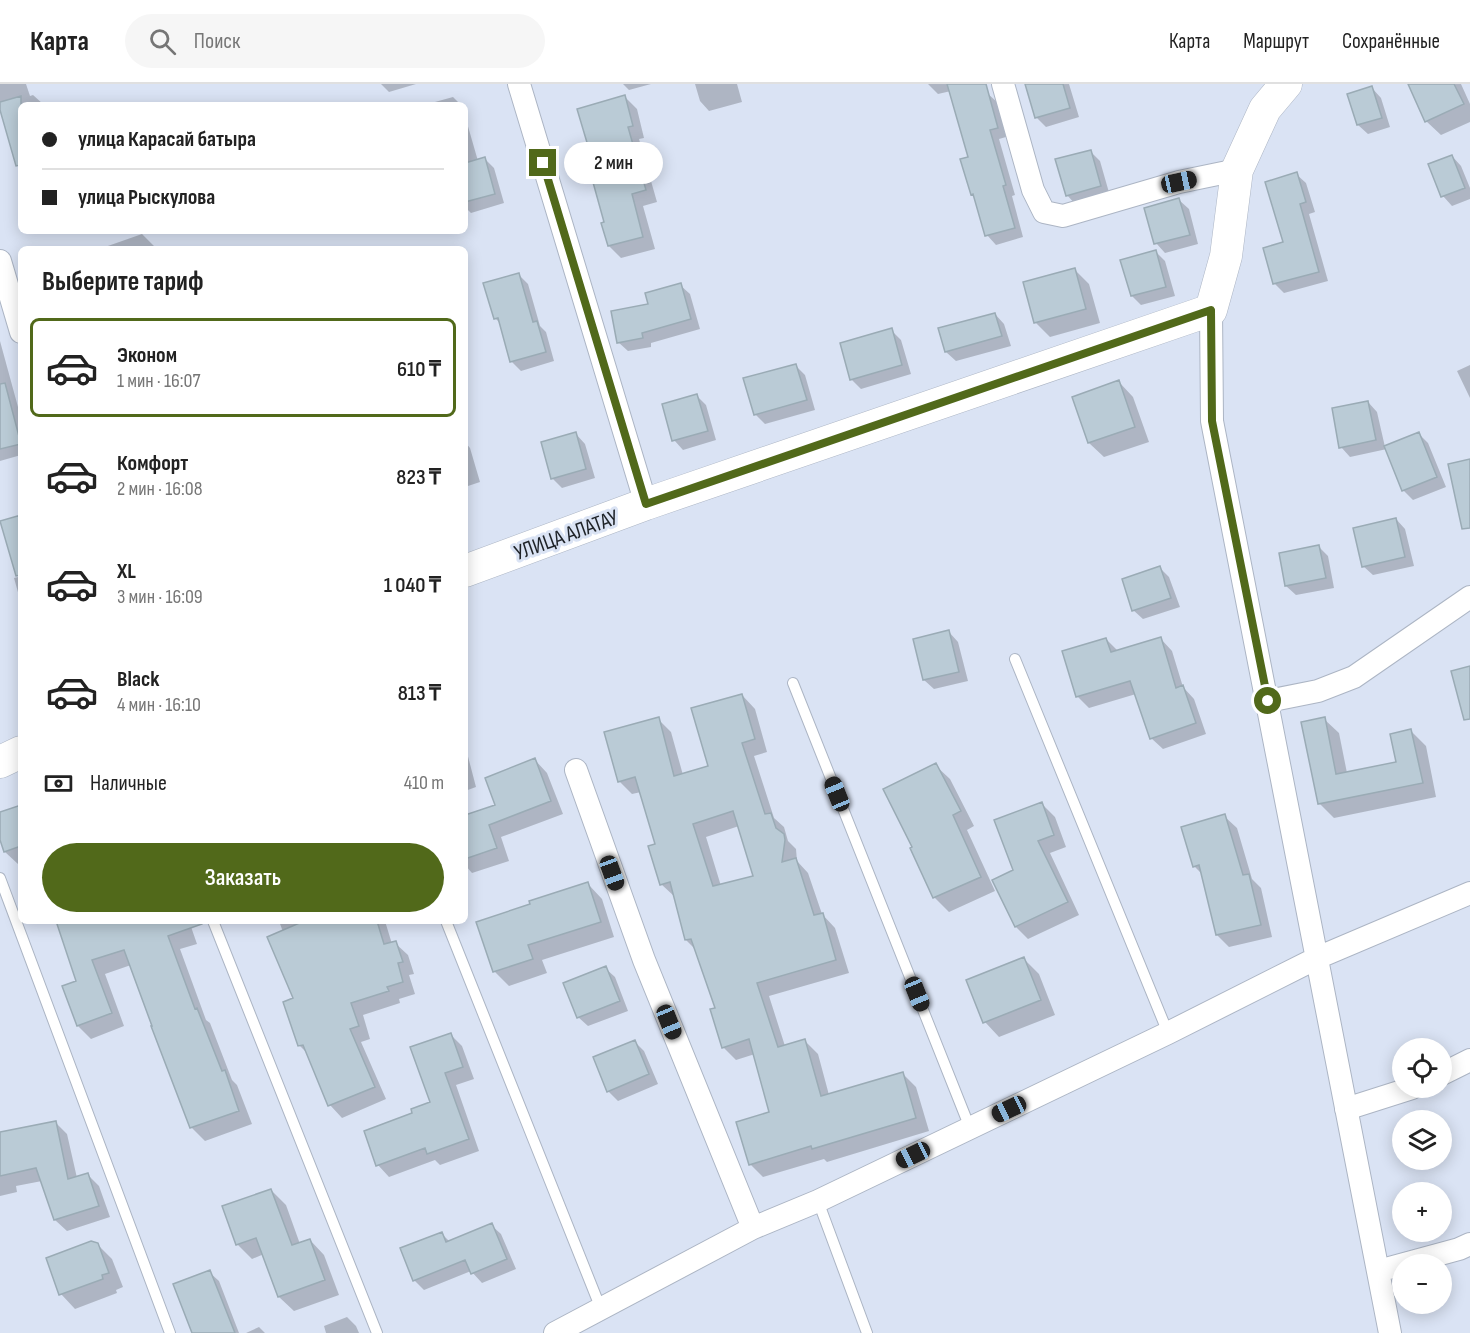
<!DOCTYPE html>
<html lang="ru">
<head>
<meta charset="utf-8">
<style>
  body { margin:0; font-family:"Sofia Sans Condensed",sans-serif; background:#f6f6f6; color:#222; height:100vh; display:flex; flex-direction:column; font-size:22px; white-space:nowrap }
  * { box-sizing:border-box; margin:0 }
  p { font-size:20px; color:#767676 }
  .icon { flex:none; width:33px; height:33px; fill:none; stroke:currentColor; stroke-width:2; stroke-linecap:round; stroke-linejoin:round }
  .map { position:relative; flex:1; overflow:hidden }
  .side { position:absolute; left:18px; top:162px; width:450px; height:678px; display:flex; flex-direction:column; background:#fff; border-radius:9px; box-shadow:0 3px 15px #0003 }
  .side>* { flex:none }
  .hud { position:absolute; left:18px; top:18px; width:450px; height:132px; border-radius:9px; box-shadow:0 3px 15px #0003; display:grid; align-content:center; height:132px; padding:0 24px; background:#fff }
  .tools { position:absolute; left:1392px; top:954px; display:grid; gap:12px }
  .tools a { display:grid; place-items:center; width:60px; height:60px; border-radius:50%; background:#fff; box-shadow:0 3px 15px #0003; font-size:30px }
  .end { position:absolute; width:27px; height:27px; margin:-14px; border:8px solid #51691a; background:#fff; box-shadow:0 0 0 3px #fff }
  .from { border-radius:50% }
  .bubble { position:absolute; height:42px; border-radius:21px; background:#fff; box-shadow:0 3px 15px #0003; font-size:20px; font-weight:600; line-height:42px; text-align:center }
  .car { position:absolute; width:18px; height:36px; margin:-18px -9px; border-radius:8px; box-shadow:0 0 4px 2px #0007; background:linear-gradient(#222 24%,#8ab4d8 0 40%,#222 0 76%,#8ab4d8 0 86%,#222 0) }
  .hud b { display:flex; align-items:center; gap:21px; height:57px; font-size:22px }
  .hud b+b { border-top:2px solid #e0e0e0 }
  .hud i { width:15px; height:15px; background:#222 }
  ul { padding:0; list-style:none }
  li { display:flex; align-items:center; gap:18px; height:99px; margin:0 12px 9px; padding:0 12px; border:3px solid transparent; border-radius:9px }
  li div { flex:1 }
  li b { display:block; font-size:22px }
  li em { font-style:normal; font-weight:600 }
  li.active { border-color:#51691a }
  li>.icon { width:54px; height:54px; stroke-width:1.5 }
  h2 { padding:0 24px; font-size:27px; line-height:72px }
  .pay { display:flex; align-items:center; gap:15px; height:66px; padding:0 24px; font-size:22px }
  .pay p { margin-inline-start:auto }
  .button { display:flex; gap:12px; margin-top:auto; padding:12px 24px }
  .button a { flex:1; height:69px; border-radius:36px; background:#51691a; color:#fff; font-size:24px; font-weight:600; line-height:69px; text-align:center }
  header { display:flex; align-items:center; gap:36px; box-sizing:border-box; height:84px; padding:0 30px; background:#fff; border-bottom:2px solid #e0e0e0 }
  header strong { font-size:28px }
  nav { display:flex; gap:33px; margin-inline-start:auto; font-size:21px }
  .search { width:420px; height:54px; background:#f6f6f6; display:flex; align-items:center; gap:15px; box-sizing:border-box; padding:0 21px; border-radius:33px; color:#767676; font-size:22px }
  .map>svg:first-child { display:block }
  .shadow { fill:#0003; fill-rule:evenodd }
  .building { fill:#bacbd6; stroke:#9aabb5; stroke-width:1.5; fill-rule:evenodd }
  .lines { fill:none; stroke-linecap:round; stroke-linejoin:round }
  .lane-casing { stroke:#acb5c4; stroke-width:12 }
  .street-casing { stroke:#acb5c4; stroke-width:24 }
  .secondary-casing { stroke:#acb5c4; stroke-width:33 }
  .lane { stroke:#fff; stroke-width:10 }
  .street { stroke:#fff; stroke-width:22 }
  .secondary { stroke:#fff; stroke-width:32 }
  .route { stroke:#51691a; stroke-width:8 }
  .labels { text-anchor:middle; stroke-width:6; stroke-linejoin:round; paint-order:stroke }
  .street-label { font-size:22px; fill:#1e2227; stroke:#dae3f4 }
</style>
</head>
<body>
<header>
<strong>Карта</strong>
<div class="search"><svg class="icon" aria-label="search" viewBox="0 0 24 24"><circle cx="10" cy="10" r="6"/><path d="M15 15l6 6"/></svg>Поиск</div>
<nav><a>Карта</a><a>Маршрут</a><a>Сохранённые</a></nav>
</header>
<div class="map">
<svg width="1470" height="1249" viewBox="0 0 1470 1249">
  <rect width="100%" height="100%" fill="#dae3f4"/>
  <path class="shadow" d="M0,0H26L30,12L33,11L43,20L21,21V63L0,20Z
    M381,0H416L389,8Z
    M623,0H651L629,6Z
    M695,0H737L742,18L709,27L700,17Z
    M928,0H971L987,9L997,18L1006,53L999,55L1015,111L1012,112L1023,153L996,161L987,151L976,115L972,110L970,74L951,7L938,10Z
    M1027,0H1069L1079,33L1046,43L1036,33Z
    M1409,0H1461L1470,20V38L1441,51L1426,37Z
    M1372,4L1381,14L1390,43L1368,50L1358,41Z
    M453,13L461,21H424Z
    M625,13L637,25L644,54L639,55L657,118L643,122L655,165L621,174L609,162L603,140L606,139L592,73Z
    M465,32L478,77L485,75L494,84L504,119L471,129L465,123Z
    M1090,67L1100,77L1110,112L1076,121L1067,111Z
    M1452,72L1461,82L1470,104V115L1452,122L1443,112L1430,81Z
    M1296,90L1306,99L1315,128L1309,130L1328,197L1284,209L1275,200L1265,165L1285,159Z
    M21,101V113L18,102Z
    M1179,116L1189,125L1198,160L1165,169L1156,159Z
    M142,150L157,165H106L105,163Z
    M1155,167L1165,177L1175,212L1141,221L1132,212Z
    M1074,185L1089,200L1100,239L1050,253L1036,239L1025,199Z
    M518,190L528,200L540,242L546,248L554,277L521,287L511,277L501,240L495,234Z
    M680,201L690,210L700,245L651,259V263L628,267L618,258L650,221Z
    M995,230L1004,240L1011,262L956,277L946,268Z
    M891,246L901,256L911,290L861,305L851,295Z
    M0,257L21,334V371L0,377Z
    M1470,281V314L1457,287Z
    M796,282L805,291L815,326L765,340L755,330Z
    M1119,298L1133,313L1149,358L1104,373L1089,359Z
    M697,312L706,321L716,356L683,366L674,356Z
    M1368,318L1377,328L1385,363L1419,350L1428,359L1446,403L1413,416L1403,406L1387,365L1350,373L1341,363Z
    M576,350L585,360L595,394L562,404L552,394Z
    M465,358L470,364L480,398L465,403Z
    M21,433V519L14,494L18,493L2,438Z
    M1396,435L1405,445L1414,482L1373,491L1363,482Z
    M1319,463L1328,472L1334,504L1296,511L1286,502Z
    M1160,484L1169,493L1180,523L1143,535L1133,526Z
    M949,548L958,558L968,597L934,605L924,596Z
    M1106,555L1118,567L1161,555L1172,567L1183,603L1194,615L1206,650L1163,665L1151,654L1136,610L1089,624L1077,612Z
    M742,611L755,625L767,668L754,672L774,734L784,743L788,757L796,765L797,777L808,789L822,830L835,844L849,889L769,912L785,962L805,957L818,970L829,1011L903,990L916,1003L929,1047L827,1078L824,1075L763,1093L750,1080L771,1029L755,970L736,976L723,963L717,925L696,866L686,856L675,813L661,800L657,761L641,708L632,710L619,697L658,635L671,648L683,691L710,683ZM739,742L755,793L721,802L706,753Z
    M1324,635L1339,649L1347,689L1398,679L1411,647L1426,662L1436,713L1334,734L1319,719Z
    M465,661L476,703L465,707Z
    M535,676L547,689L563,730L501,753L509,777L472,789L465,781V733L497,722Z
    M935,681L950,695L974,742L967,746L995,807L949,828L934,813Z
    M1042,720L1055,733L1066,763L1050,769L1079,831L1028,855L1016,843L1015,786Z
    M21,723V779L18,780L5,768L0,752V730Z
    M1224,732L1237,744L1252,795L1261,804L1272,853L1229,863L1217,851L1203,791L1194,782Z
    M588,800L602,815L614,853L542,876L547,889L509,902L494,887Z
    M58,837H189L197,860L180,865L206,936L210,939L232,996L237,1001L252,1040L205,1057L191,1043L152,943L131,881L105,890L124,942L91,955L78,942L64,903L78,898Z
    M279,837H385L392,860L395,859L408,871L414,890L409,891L415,910L399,915L400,919L363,931L370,955L361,958L386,1015L342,1034L330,1021L308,970L300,962L295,915L283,848Z
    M1024,875L1039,890L1055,931L999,953L985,938Z
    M605,884L615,893L628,927L588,942L578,933Z
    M450,950L462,962L474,995L456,1001L479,1067L440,1081L435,1076L389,1093L378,1081L414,1030L432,1019Z
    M635,958L644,967L658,1000L618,1017L608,1007Z
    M55,1038L67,1050L77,1094L87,1090L99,1102L110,1133L67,1147L55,1136L42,1097L16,1102L17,1108L0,1112V1050Z
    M271,1106L286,1121L300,1160L310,1156L324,1171L339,1211L294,1227L279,1213L264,1170L252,1175L237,1160Z
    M491,1141L501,1150L516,1185L482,1199L471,1187L424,1206L414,1196L442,1150L450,1158Z
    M97,1160L112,1175L123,1203L116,1206L117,1209L75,1225L61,1210Z
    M209,1188L219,1197L239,1249H198Z
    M347,1233L356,1242L359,1249H326L324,1242Z
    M259,1243L265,1249H246Z"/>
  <path class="building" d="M947,0H986L998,44L990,46L1006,101L1003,102L1015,144L985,152L973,110L971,111L960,75L968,73Z
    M1025,0H1063L1070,24L1035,34Z
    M1408,0H1454L1464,20L1425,38Z
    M1372,2L1382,34L1357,41L1347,10Z
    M625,11L633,42L628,43L646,106L632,110L643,153L608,162L601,139L604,138L586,73L591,72L577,25Z
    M21,12V81L16,82L0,26V18Z
    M1091,66L1101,102L1066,112L1055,75Z
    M1452,71L1465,104L1441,113L1428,80Z
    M485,73L495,110L465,118V79Z
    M1297,88L1306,118L1300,120L1319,188L1273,200L1263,164L1283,158L1265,98Z
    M1179,114L1190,151L1154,160L1144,124Z
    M1156,166L1166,203L1131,212L1120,176Z
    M1075,184L1086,225L1034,239L1023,198Z
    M519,189L533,238L537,237L546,268L510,278L498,234L494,235L483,199Z
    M681,199L691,235L642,249L643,254L617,259L611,227L648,220L645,209Z
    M995,229L1002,252L945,268L938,244Z
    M892,244L902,281L850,296L840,259Z
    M796,280L807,316L754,331L743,294Z
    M1119,296L1135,343L1088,359L1072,313Z
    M5,299L21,360L0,365V300Z
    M697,310L708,347L672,357L662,320Z
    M1368,317L1376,356L1339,364L1332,324Z
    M576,348L586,385L551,395L541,358Z
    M1419,348L1437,393L1402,407L1384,362Z
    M1470,375V444L1462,445L1448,380Z
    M21,431V491L16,492L0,437Z
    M1396,434L1405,473L1362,483L1353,444Z
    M1319,461L1326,494L1285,502L1279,469Z
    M1160,482L1171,514L1132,527L1122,495Z
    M949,546L959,588L923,596L913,555Z
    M1161,553L1176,604L1183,601L1196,639L1150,655L1130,597L1076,613L1062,567L1106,554L1111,568Z
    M1470,582V635L1464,636L1451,587Z
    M742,610L755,655L742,659L765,730L771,729L776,744L784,750L785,756L782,778L796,774L814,831L823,829L836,876L757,899L778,963L805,955L821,1012L903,988L916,1034L812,1065L811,1062L749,1081L736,1038L769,1028L749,955L722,964L710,925L715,924L691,855L685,856L670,798L660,801L648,762L655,760L635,693L618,698L604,648L659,633L674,692L708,682L691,624ZM733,727L753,792L713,802L693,740Z
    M1325,633L1336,690L1396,678L1390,650L1411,645L1423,699L1318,720L1301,638Z
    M535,674L551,717L489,741L497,764L465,775V731L495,721L485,694Z
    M936,679L961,727L953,731L981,793L933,814L910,764L912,763L883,705Z
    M1042,718L1054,751L1038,757L1068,818L1015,843L992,796L1013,786L994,736Z
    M21,721V762L4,768L0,756V728Z
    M1225,730L1243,791L1249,790L1261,841L1216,851L1199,781L1193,783L1181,743Z
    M588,798L601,838L528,861L533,875L493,888L476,838L530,820L529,817Z
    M56,837H202V840L168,852L195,925L197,924L222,987L225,986L239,1027L190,1044L151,942H152L124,866L92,876L112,929L77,942L62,902L76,897Z
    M304,837H377L384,860L396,857L403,878L398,879L403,898L387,903L389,907L351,919L359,942L350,945L375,1003L328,1022L303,961L298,962L283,918L293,914L267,853Z
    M1024,873L1041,916L983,939L966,896Z
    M606,882L620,917L577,934L563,899Z
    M451,949L463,983L445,989L469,1055L427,1070L425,1064L376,1082L364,1047L412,1029L411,1025L430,1018L410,963Z
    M635,956L649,990L607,1008L593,973Z
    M56,1037L68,1095L88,1089L99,1122L54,1136L36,1084L0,1092V1048Z
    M271,1105L292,1161L310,1155L325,1196L278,1213L256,1154L236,1161L222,1122Z
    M492,1139L507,1175L471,1190L465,1176L413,1197L400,1164L442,1148L446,1158Z
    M91,1157L98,1159L109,1189L102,1191L103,1195L59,1211L46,1174Z
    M210,1186L235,1249H192L173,1200Z"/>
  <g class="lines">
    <g class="lane-casing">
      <path id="lane" d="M1015,575L1168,949
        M793,599L970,1044
        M0,794L170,1249
        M213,837L377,1249
        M446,837L601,1225
        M818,1117L867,1249"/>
    </g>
    <g class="street-casing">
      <path id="street" d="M519,0L646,420
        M1003,0L1033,106L1044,128L1063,132L1179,98L1237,86
        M0,177L21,248
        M1211,226L1212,337L1390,1249
        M1268,617L1318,607L1354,593L1470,513
        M576,686L644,876L753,1144
        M1442,990L1470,976
        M1346,1025L1412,1004
        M1378,1187L1459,1165L1470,1160
        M555,1249L753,1144L818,1117L1168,949L1317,874L1470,809"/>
    </g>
    <g class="secondary-casing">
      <path id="secondary" d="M465,487L646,420L1211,226L1226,172L1237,86L1265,25L1286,0
        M0,678L21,668"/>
    </g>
    <use href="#lane" class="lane"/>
    <use href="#street" class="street"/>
    <use href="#secondary" class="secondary"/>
  </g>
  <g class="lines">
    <path class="route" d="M543,79L646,420L1211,226L1212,337L1268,617"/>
  </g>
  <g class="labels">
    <g class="street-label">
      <text transform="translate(566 450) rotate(-20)" y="8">УЛИЦА АЛАТАУ</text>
    </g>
  </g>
</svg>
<div class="tools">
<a><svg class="icon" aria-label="locate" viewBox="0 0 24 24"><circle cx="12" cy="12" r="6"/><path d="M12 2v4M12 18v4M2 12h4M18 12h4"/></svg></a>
<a><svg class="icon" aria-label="layers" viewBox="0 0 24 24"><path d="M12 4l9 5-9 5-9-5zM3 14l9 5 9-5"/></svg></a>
<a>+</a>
<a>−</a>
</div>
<i class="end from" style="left:1268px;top:617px"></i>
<i class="end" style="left:543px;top:79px"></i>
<div class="bubble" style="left:564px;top:58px;width:99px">2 мин</div>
<i class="car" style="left:1179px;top:98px;rotate:78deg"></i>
<i class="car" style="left:837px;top:710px;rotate:338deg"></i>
<i class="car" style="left:612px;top:789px;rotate:160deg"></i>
<i class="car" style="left:917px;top:910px;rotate:158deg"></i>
<i class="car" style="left:669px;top:938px;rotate:158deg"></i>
<i class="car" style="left:1009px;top:1025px;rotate:245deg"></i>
<i class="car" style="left:913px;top:1071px;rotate:244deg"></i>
<div class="hud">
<b><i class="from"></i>улица Карасай батыра</b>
<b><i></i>улица Рыскулова</b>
</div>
<section class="side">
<h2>Выберите тариф</h2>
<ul>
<li class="active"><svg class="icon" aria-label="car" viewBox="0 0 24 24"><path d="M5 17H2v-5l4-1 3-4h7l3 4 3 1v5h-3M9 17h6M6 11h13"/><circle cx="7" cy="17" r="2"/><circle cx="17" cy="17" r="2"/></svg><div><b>Эконом</b><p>1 мин · 16:07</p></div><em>610 ₸</em></li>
<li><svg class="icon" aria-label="car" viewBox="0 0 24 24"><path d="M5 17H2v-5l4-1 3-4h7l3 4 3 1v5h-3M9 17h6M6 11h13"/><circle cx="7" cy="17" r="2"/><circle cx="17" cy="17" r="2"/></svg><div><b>Комфорт</b><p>2 мин · 16:08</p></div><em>823 ₸</em></li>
<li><svg class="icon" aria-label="car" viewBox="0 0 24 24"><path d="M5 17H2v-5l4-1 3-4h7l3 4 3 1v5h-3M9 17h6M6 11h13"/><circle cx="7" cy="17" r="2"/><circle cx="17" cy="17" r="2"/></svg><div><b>XL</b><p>3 мин · 16:09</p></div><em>1 040 ₸</em></li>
<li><svg class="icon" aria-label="car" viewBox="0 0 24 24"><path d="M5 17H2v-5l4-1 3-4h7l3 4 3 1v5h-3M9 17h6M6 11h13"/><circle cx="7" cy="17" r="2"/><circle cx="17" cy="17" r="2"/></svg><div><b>Black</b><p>4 мин · 16:10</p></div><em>813 ₸</em></li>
</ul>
<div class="pay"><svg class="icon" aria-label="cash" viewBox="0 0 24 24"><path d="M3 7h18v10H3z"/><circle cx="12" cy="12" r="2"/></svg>Наличные<p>410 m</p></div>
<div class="button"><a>Заказать</a></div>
</section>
</div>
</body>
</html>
